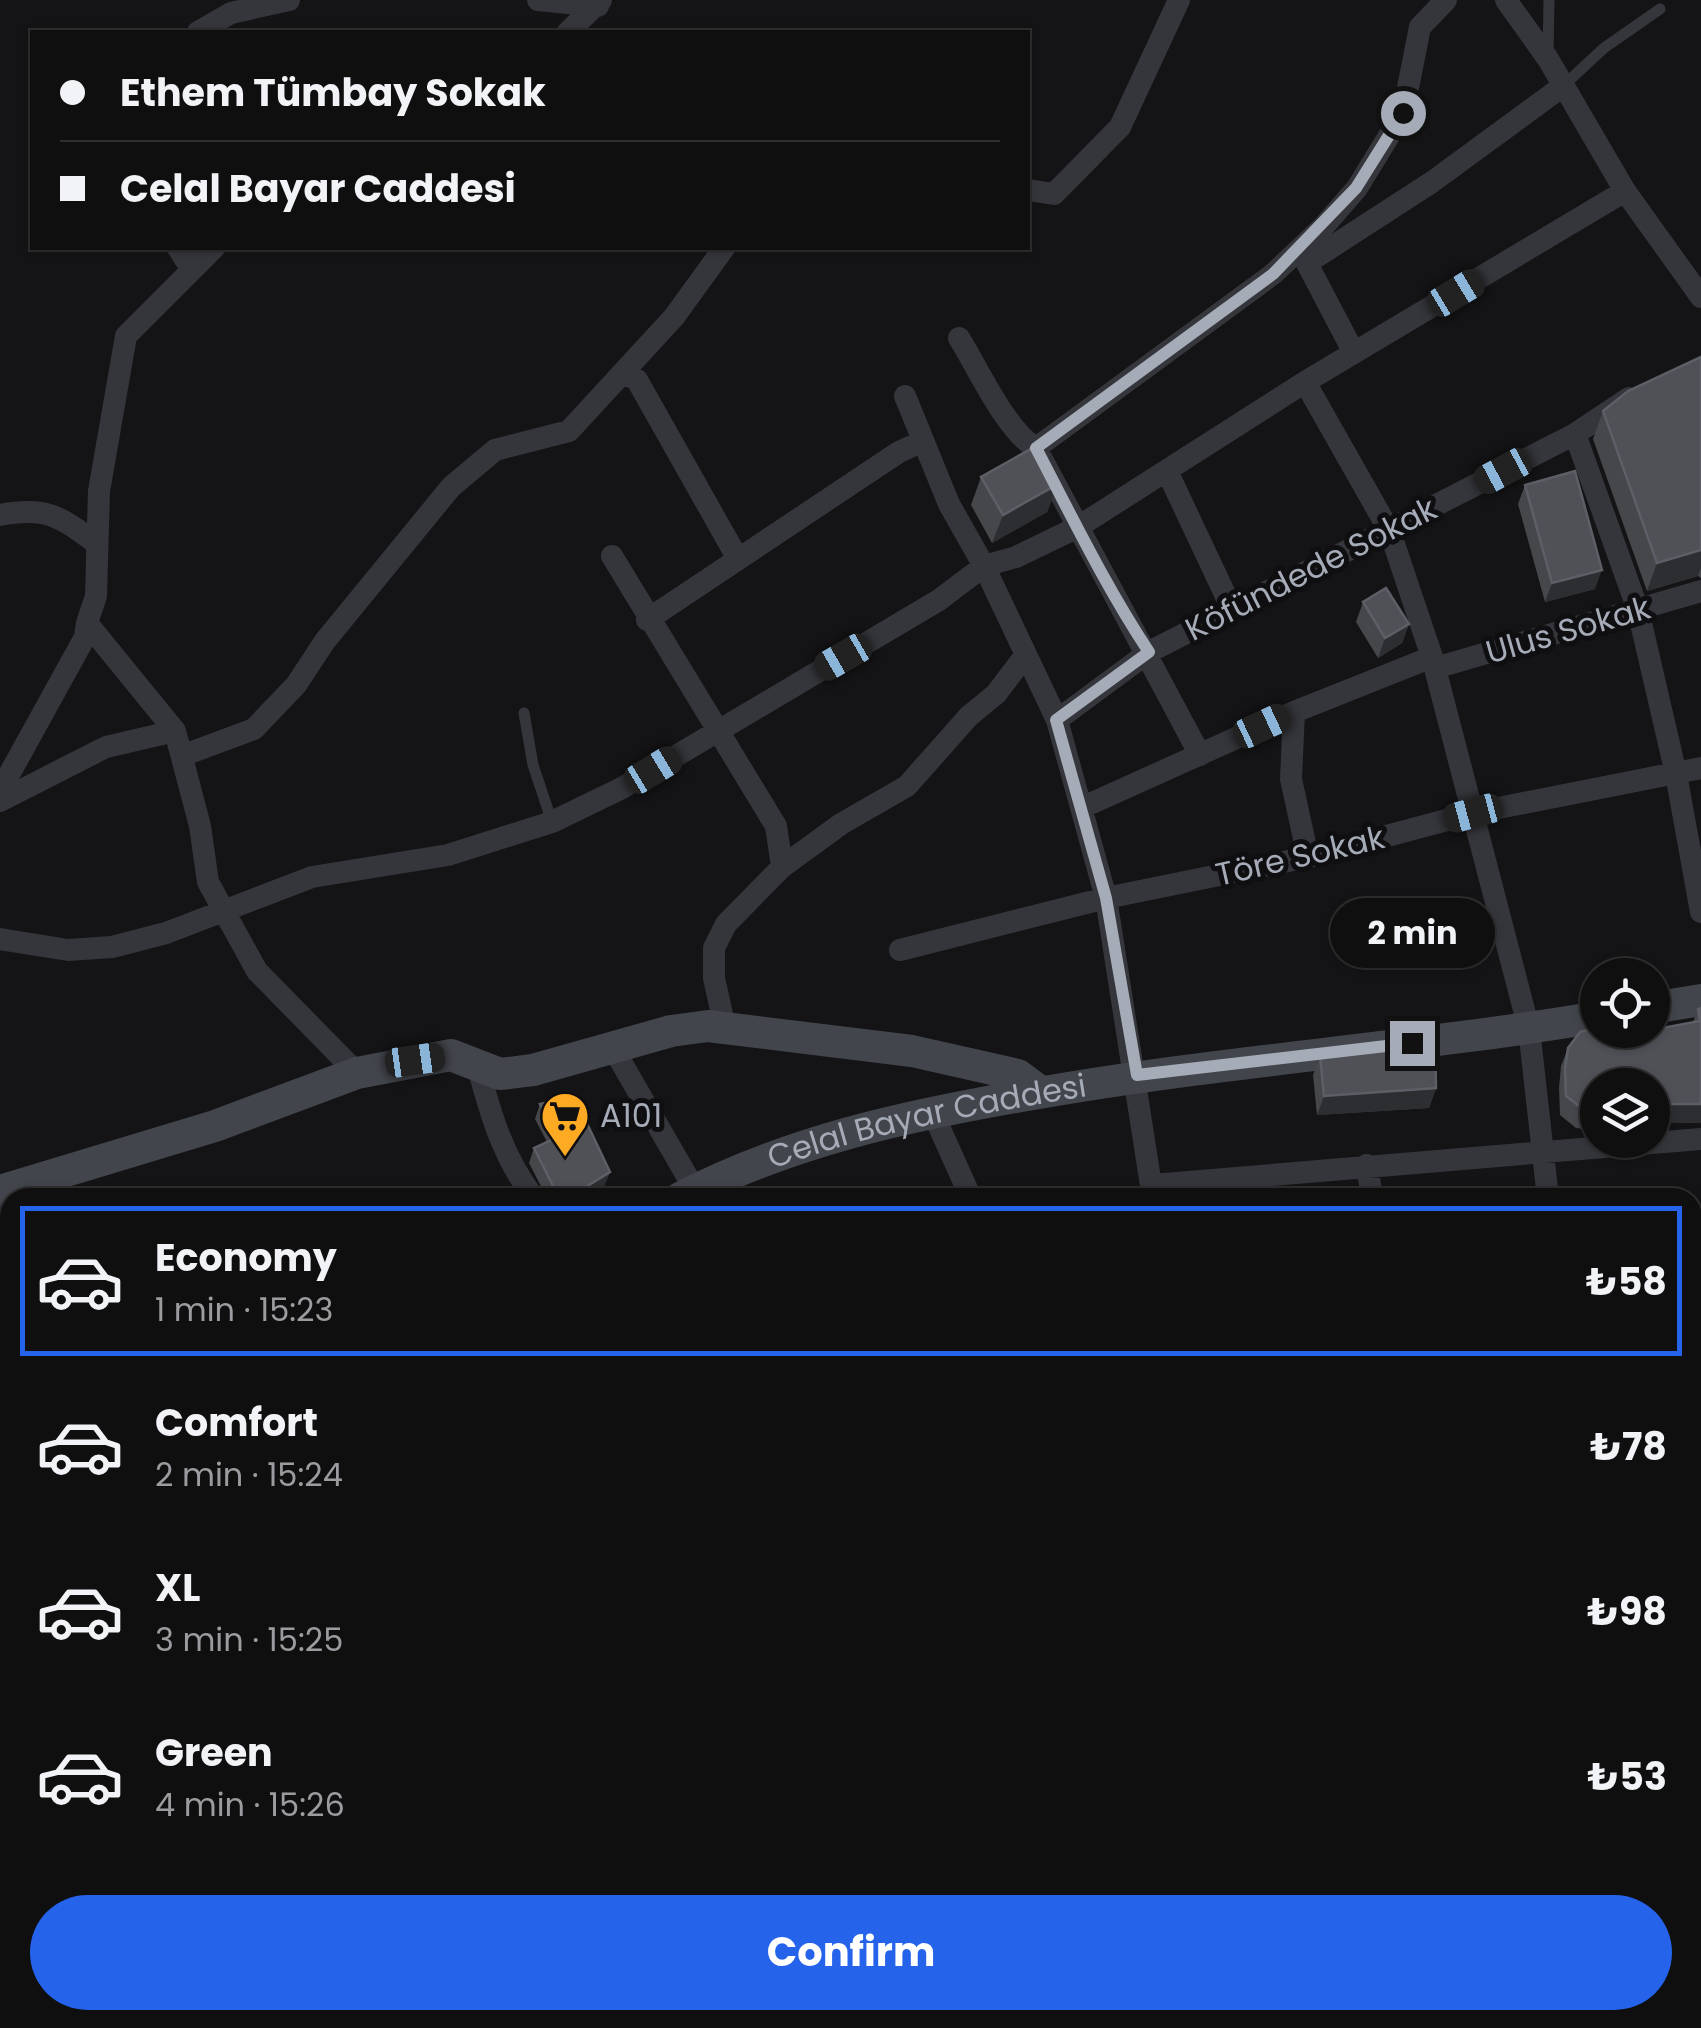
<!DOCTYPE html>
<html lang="en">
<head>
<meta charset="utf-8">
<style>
  body { margin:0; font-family:Poppins,sans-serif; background:#1d1d1e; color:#f1f3f6; height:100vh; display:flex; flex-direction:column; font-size:38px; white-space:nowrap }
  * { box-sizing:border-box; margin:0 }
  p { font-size:32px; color:#9b9c9f }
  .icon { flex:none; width:55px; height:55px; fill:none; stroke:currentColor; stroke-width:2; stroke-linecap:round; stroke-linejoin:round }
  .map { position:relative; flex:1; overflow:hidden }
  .sheet { position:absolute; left:0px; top:1188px; width:1702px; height:842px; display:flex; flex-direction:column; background:#0f0f10; border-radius:30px 30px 0 0; box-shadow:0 2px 8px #0004,0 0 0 2px #2f2f30 }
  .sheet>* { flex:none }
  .guide { position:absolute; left:30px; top:30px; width:1000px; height:220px; border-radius:0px; box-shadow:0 2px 8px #0004,0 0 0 2px #2f2f30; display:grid; align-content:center; height:220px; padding:0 30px; background:#0f0f10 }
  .controls { position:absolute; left:1580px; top:958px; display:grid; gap:20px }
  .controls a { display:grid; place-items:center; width:90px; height:90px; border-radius:50%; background:#0f0f10; box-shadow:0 2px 8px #0004,0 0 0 2px #2f2f30; font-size:50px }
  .end { position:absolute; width:45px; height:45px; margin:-22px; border:12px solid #a5abb7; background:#111; box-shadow:0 0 0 5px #111 }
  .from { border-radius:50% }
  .bubble { position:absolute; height:70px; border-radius:35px; background:#0f0f10; box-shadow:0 2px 8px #0004,0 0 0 2px #2f2f30; font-size:32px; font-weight:700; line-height:70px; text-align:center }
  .car { position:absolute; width:30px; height:60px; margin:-30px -15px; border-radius:12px; box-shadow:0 0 8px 2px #0007; background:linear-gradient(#222 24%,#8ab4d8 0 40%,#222 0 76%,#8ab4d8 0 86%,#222 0) }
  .guide b { display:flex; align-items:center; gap:35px; height:95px; font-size:38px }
  .guide b+b { border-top:2px solid #2f2f30 }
  .guide i { width:25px; height:25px; background:#f1f3f6 }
  ul { padding:18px 0 0; list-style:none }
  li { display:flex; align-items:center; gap:30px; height:150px; margin:0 20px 15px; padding:0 10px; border:5px solid transparent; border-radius:0px }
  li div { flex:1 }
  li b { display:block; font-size:38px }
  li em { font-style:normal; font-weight:700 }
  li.current { border-color:#2563eb }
  li>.icon { width:90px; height:90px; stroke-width:1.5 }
  .cta { display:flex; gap:20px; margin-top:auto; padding:20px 30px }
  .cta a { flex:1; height:115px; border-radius:60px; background:#2563eb; color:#fff; font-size:40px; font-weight:700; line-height:115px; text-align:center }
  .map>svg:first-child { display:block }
  .built { fill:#202023 }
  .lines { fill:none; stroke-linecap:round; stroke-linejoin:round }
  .lane { stroke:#35363b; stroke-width:11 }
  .street { stroke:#35363b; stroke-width:22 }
  .secondary { stroke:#42454b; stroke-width:32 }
  .wall { fill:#45474b }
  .shaded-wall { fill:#2d2e31 }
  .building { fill:#505157; stroke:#5d5f66; stroke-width:2.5 }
  .route { stroke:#a5abb7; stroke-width:12 }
  .labels { text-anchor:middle; stroke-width:10; stroke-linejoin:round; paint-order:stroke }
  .street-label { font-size:32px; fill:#a5abb7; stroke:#0f0f11 }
  .poi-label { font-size:32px; fill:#a5abb7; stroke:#0f0f11; text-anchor:start }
</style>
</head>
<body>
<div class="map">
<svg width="1701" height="2028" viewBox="0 0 1701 2028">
  <rect width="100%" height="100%" fill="#141416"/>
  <path class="built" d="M1196,2020H1425L1421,2028H1194Z"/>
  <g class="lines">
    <path class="lane" d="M1548,55L1549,0
      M1563,86L1604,48L1660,9
      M524,713L533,765L552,822
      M656,2028L658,2020"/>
    <path class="street" d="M538,0L598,6
      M1506,0L1548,59L1625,191L1701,297
      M198,32L231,13L289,0
      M568,32L601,0
      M1028,190L1054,194L1120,127L1179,0
      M178,248L192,270
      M214,248L126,336L99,491L96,596L87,623L175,731L200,826L208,882L257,971L357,1073
      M1301,252L1354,353
      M1307,263L1432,182L1563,86
      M959,338C978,368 1006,431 1036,448
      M624,373L637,380L738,559
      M1305,382L1390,532L1432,657L1529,1029L1548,1198
      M905,396L949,504L984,566L1057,720L1106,898L1153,1198
      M1629,398L1575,434L1638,610L1676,774L1701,912
      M1167,471L1231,607
      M0,515C47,506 61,517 97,544
      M612,556L776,826L782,867
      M647,620L899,452L923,441
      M1435,668L1701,591
      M1294,712L1291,779L1308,857
      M1057,720L1149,652L1575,434
      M184,755L254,729L296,685L325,641L451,487L495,450L569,431L674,317L724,248
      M1200,755L1036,448L1273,274L1324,226L1357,188L1403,113L1420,27L1446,0
      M0,791L85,637L87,623
      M0,801L106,747L175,731
      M1081,808L1294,712L1432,657
      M0,939L68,950L112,947L166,933L312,877L448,855L552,822L622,788L939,600L984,566L1016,557L1078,527L1305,382L1625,191
      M900,950L1106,898L1308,857L1473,813L1701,768
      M725,1028L714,978V948L726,924L782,867L841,824L907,786L969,716L996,694L1024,657
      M613,1048L695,1190
      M478,1067C491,1116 503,1157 534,1198
      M932,1111L971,1198
      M1367,1165L1372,1198
      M1152,1185L1701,1139
      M0,1492L10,1487
      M0,1615L10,1622
      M607,2020L608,2028
      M1533,2020L1602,2028
      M1188,2028L1189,2020"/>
    <g class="secondary">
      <path d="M1652,1008L1701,1000"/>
      <path d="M0,1191L215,1126L357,1073L451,1055L500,1074L533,1070L671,1031L708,1026L912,1051L1018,1075L1041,1092"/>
      <path id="s1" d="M680,1198C790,1141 905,1116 1027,1095C1216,1061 1408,1049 1598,1017"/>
      <path d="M1692,1586L1701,1584"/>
      <path d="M0,1904L10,1894"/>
      <path d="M0,1929L10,1939"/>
      <path d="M104,2020L114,2028"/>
      <path d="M400,2020L401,2028"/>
      <path d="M6,2028L12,2020"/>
    </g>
  </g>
  <path class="wall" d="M1701,357V578L1698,576L1647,591L1593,439L1603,411Z
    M981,477L1058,484L1047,512L992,543L971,505Z
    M1525,485L1595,589L1545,602L1518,504Z
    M1363,602L1409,624L1402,643L1378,658L1356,622Z
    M1701,1008V1123L1652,1122V1085H1598V1131L1576,1128L1560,1115L1559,1088L1561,1066L1568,1048L1642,1031L1693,1022L1698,1009Z
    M1320,1056L1436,1088L1429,1108L1317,1115L1313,1075Z
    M540,1104L610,1172L604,1186L586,1198H547L529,1163L534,1148L547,1142L535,1119Z
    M10,1762V1869L0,1863V1774Z"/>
  <path class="shaded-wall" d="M1058,484L1047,512L992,543L1003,515Z
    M1701,550V568L1698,576L1647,591L1657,563Z
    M1602,570L1595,589L1545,602L1552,583Z
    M1409,624L1402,643L1378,658L1385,638Z
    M1436,1088L1429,1108L1317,1115L1324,1096Z
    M1652,1104H1701V1123L1652,1122Z
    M610,1172L604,1186L586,1198H568Z
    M6,1843L0,1861V1849Z"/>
  <path class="building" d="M1701,357V550L1657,563L1603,411L1628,391Z
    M1036,446L1058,484L1003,515L981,477Z
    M1575,471L1602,570L1552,583L1525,485Z
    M1386,588L1409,624L1385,638L1363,602Z
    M1701,1008V1104H1652V1085H1598V1111L1583,1109L1566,1096L1565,1069L1568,1048L1580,1032L1598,1027V1030H1652L1700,1021L1698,1009Z
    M1435,1042L1436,1088L1324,1096L1320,1056Z
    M574,1096L610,1172L568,1198H559L534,1148L558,1137L540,1104Z
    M10,1762V1846L6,1843L0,1849V1774Z
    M1129,2020H1182L1184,2028H1127Z"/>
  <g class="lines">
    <path class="route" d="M1403,113L1356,188L1273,274L1036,448C1072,517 1106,587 1149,652L1056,720L1106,898L1137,1075L1412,1043"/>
  </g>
  <defs>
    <g id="supermarket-pin" transform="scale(2.5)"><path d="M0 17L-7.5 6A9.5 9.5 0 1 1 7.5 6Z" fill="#feaa23" stroke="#0f0f11"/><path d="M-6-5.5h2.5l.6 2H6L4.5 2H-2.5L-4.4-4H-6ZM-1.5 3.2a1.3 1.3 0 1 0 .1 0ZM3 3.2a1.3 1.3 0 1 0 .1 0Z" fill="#111"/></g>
  </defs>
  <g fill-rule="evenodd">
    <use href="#supermarket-pin" x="565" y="1116"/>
  </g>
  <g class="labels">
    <g class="street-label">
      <text transform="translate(1311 569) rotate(-27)" y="11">Köfündede Sokak</text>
      <text transform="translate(1568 630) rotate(-16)" y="11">Ulus Sokak</text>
      <text transform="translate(1300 856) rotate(-13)" y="11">Töre Sokak</text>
      <text dy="11" stroke="none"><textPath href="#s1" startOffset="260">Celal Bayar Caddesi</textPath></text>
    </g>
    <g class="poi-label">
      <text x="600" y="1127">A101</text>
    </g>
  </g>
</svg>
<div class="controls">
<a><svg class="icon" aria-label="locate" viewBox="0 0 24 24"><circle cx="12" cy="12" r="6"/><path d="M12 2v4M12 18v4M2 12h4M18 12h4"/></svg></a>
<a><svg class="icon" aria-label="layers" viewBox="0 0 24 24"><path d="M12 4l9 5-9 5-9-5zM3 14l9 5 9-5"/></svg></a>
</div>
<i class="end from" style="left:1403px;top:113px"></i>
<i class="end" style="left:1412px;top:1043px"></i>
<div class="bubble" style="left:1330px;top:898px;width:165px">2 min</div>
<i class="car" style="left:1456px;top:293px;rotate:59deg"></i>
<i class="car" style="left:1503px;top:471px;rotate:242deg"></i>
<i class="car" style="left:843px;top:657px;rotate:240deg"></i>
<i class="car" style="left:1262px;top:726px;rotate:65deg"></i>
<i class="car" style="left:653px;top:770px;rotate:59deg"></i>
<i class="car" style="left:1473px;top:813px;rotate:255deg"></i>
<i class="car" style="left:415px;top:1060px;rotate:82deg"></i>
<div class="guide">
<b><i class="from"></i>Ethem Tümbay Sokak</b>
<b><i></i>Celal Bayar Caddesi</b>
</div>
<section class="sheet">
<ul>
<li class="current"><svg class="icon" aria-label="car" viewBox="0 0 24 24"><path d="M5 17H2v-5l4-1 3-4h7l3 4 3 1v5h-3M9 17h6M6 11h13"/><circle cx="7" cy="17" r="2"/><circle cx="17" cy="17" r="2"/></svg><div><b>Economy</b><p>1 min · 15:23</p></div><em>₺58</em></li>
<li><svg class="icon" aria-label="car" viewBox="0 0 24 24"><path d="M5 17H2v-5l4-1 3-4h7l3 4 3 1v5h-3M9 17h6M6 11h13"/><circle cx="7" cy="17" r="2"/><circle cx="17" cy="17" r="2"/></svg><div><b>Comfort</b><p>2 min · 15:24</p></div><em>₺78</em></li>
<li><svg class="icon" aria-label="car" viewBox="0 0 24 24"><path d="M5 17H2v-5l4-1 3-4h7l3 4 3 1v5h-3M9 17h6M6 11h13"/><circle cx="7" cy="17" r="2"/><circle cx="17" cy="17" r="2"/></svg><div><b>XL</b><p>3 min · 15:25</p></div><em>₺98</em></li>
<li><svg class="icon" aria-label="car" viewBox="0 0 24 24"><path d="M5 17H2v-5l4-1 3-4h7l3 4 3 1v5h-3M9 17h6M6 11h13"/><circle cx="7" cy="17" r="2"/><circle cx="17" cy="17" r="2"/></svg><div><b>Green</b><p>4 min · 15:26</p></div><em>₺53</em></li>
</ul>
<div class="cta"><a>Confirm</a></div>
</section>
</div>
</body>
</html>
